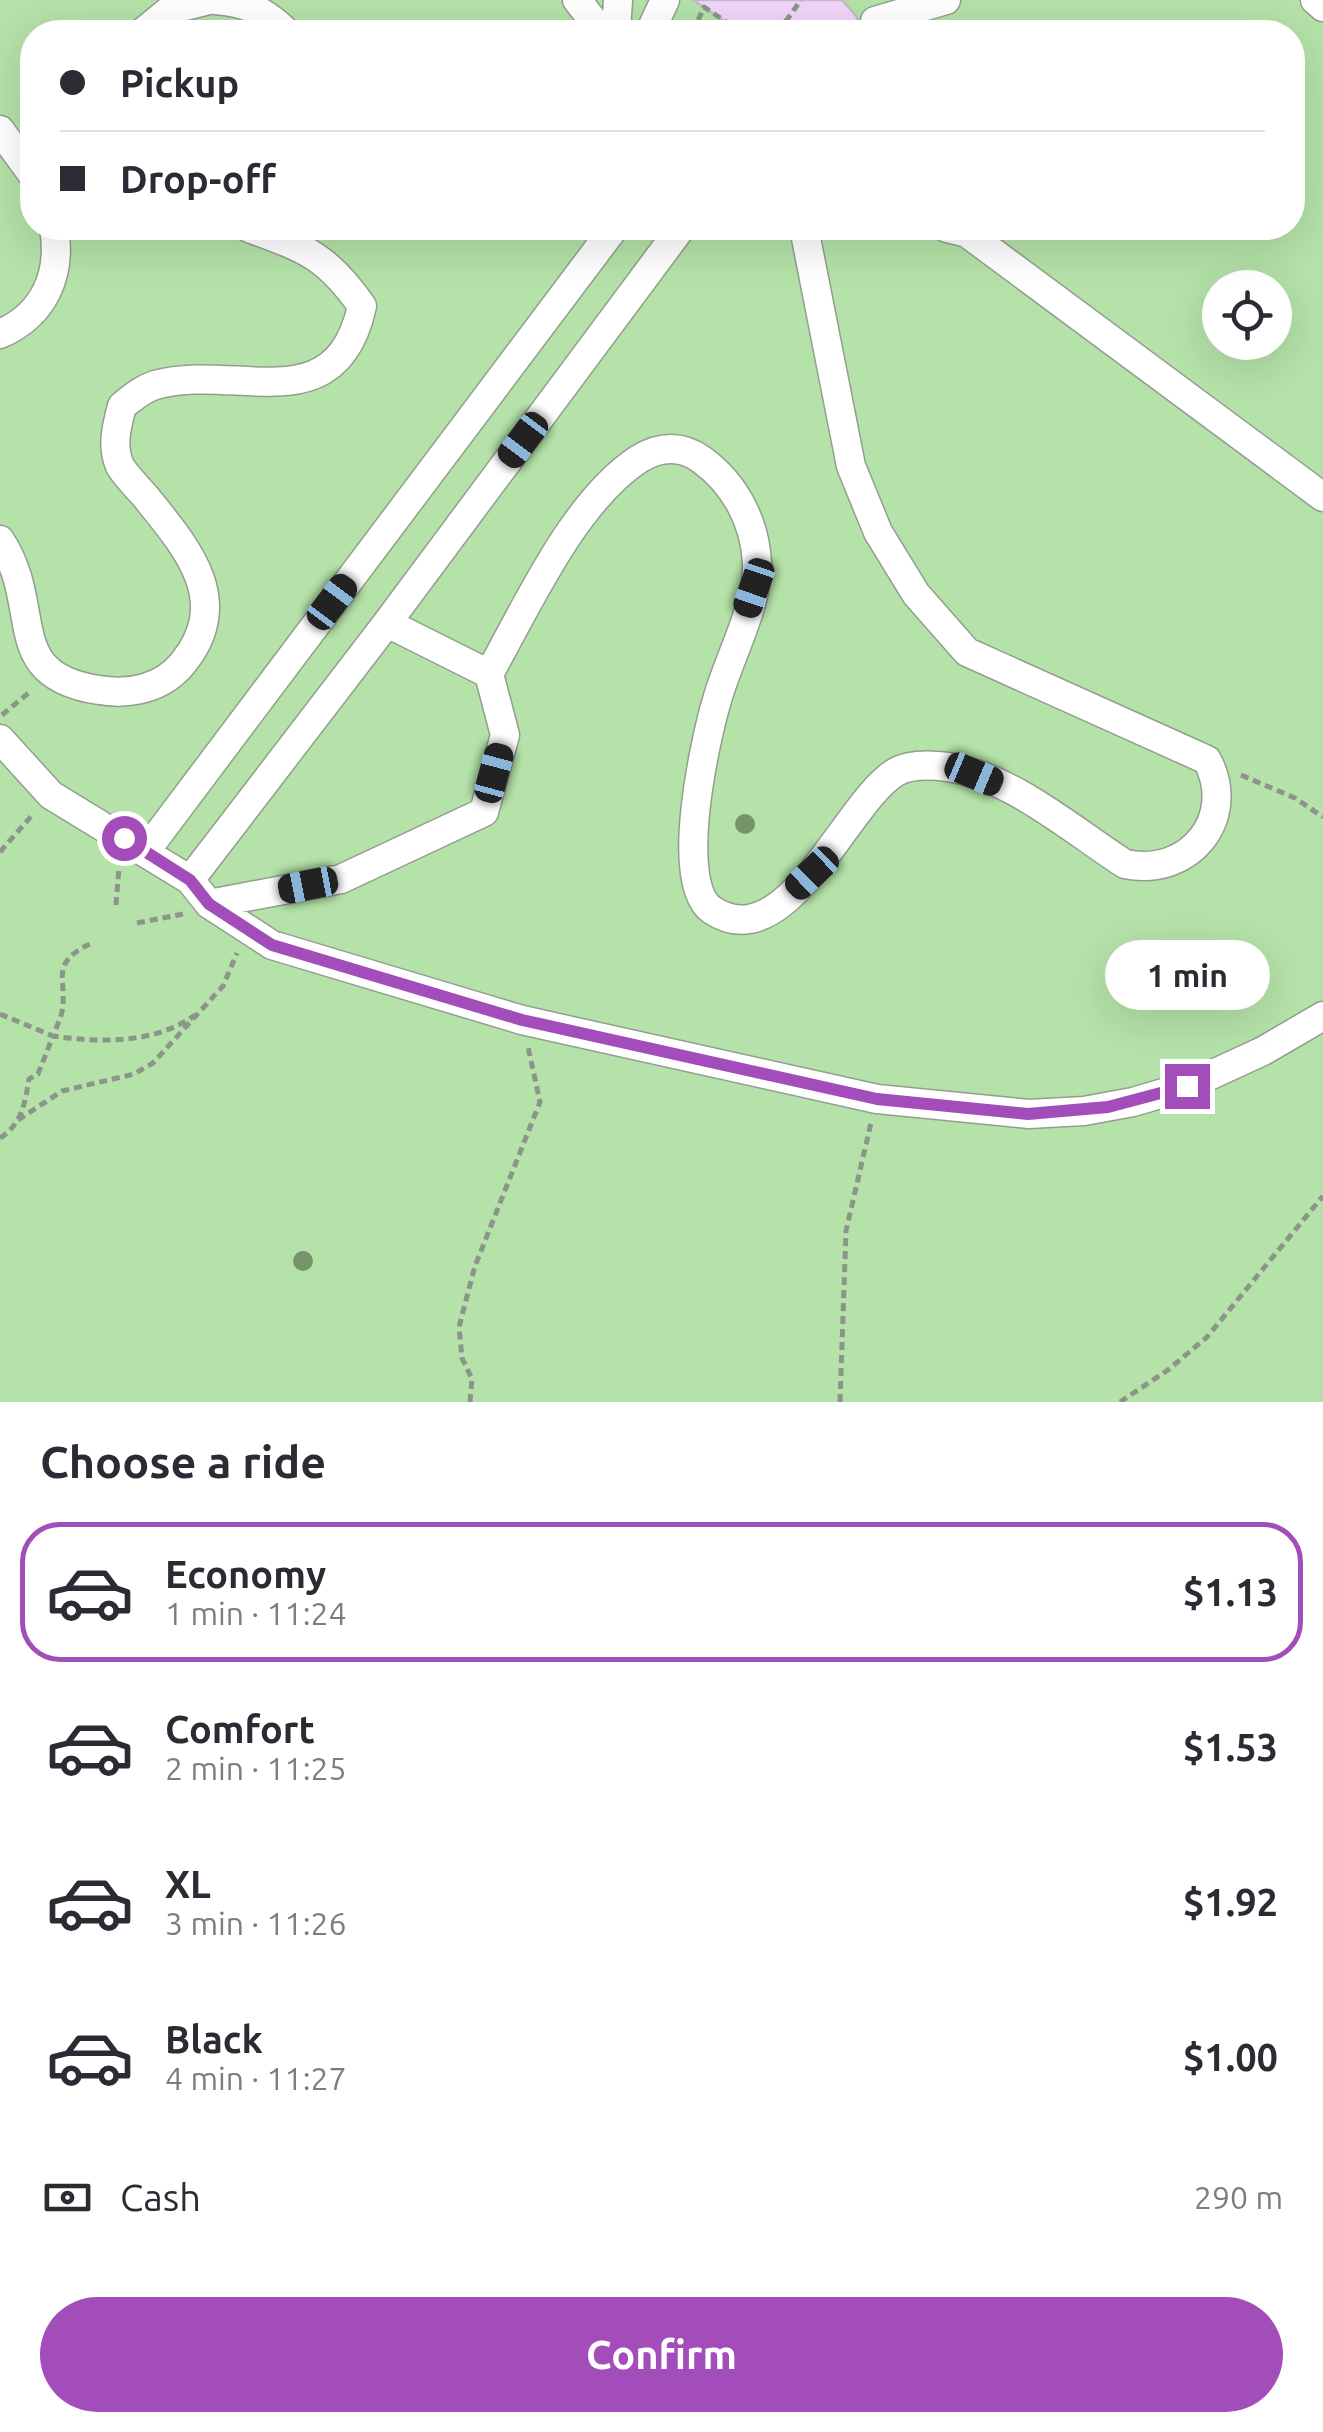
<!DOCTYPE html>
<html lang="en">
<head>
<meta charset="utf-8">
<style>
  body { margin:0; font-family:Ubuntu,sans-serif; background:#f7f7f7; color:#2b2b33; height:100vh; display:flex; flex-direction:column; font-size:38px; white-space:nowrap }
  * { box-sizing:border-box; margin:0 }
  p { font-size:32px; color:#7c7c81 }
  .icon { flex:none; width:55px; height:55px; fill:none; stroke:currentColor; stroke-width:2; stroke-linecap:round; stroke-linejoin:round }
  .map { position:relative; height:1402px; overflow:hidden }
  .panel { display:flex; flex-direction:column; background:#fff; flex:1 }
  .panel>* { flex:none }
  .banner { position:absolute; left:20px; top:20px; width:1285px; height:220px; border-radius:40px; box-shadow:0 10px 40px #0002; display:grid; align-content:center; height:220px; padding:0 40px; background:#fff }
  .fabs { position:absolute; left:1202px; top:270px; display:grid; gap:20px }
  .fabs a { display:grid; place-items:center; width:90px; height:90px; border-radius:50%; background:#fff; box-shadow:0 10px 40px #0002; font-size:50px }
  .end { position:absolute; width:45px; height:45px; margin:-22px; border:12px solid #a34dbb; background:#fff; box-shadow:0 0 0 5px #fff }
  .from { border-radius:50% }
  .bubble { position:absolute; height:70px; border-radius:35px; background:#fff; box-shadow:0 10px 40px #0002; font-size:32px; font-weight:600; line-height:70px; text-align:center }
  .car { position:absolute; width:30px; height:60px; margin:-30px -15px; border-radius:12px; box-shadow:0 0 8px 2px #0007; background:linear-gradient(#222 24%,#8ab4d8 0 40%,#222 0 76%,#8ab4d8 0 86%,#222 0) }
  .banner b { display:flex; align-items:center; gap:35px; height:95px; font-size:38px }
  .banner b+b { border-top:2px solid #e1e1e2 }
  .banner i { width:25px; height:25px; background:#2b2b33 }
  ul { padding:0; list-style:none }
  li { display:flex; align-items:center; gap:30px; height:140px; margin:0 20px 15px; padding:0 20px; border:5px solid transparent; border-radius:40px }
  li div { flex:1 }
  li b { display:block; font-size:38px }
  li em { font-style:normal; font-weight:600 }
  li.on { border-color:#a34dbb }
  li>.icon { width:90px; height:90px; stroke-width:1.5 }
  h2 { padding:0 40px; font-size:45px; line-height:120px }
  .pay { display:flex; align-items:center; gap:25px; height:110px; padding:0 40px; font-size:38px }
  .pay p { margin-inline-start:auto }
  .primary-button { display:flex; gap:20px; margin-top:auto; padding:20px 40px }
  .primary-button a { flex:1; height:115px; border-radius:60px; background:#a34dbb; color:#fff; font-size:40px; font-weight:600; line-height:115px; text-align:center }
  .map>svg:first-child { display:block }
  .green { fill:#b4e2a8; fill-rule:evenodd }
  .building { fill:#f2d5fa; stroke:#c6bac9; stroke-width:2.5 }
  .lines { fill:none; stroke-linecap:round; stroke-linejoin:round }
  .minor-casing { stroke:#939e8f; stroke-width:31 }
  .path { stroke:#8c958a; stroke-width:5; stroke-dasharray:8 5; stroke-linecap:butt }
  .minor { stroke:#fff; stroke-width:28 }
  .tree { fill:#76946a }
  .route { stroke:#a34dbb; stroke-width:12 }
</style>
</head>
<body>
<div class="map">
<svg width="1323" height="1402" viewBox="0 0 1323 1402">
  <rect width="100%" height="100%" fill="#eefaea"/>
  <path class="green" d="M0,0H1323V1402H0ZM32,32H1292V228H32ZM1220,288H1275V342H1220Z"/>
  <path class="building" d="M693,0H842L857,17L859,32H741Z"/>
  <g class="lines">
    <g class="minor-casing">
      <path id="minor" d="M215,0C245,2 265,11 286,32
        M577,0L602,32
        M1315,0L1323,7
        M875,21L946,0
        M143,32L170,10L209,0
        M616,32L618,0
        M650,32L665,0
        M0,130L32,174
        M947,228L967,233L1323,497
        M0,334C44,315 62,275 54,228
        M0,540C45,608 0,675 99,690C129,695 162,689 183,663C234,600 186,547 145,496C137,487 126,476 120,466C111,446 117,425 122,406C132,398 142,389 155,385C236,362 336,425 362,306C326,255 306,249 249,228
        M387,623L489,674
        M0,739L51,795L190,880L209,904L272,945L522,1020L877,1099L1029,1114L1084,1111L1133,1102L1187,1086L1263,1051L1323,1016
        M145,852L614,228
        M190,880L387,623L681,228
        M209,904L341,879L484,812L505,735L489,674C526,608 574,501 639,459C660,446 682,445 702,460C735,484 755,522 757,563C759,603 728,660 717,700C705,740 673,884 712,910C787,960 847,800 896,772C910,764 932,765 948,767C1012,777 1072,830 1125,864C1189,878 1238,818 1207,760L967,652L916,594L878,532L851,466L804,228"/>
    </g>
    <path class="path" d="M693,32L704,7L741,32
      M778,32L801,0
      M2,715L32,690
      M1241,775L1295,798L1323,817
      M0,852L34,813
      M116,905L119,868
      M137,923L183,914
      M0,1014L53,1036C56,1028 60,1020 62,1012C68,978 47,963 94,942
      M18,1120L62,1091L134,1074L153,1063L223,986L237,953
      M0,1138C22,1124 25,1103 29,1079L38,1074L53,1036C100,1043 155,1044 195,1015
      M470,1402L472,1379L462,1358L459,1327L475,1266L540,1102L528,1047
      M840,1402L846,1231L871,1123
      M1120,1402L1168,1370L1207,1337L1323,1196"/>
    <use href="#minor" class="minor"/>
  </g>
  <g class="tree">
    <circle cx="745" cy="824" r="10"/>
    <circle cx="303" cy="1261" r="10"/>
  </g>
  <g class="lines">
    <path class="route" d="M124,838L190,880L209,904L272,945L522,1020L877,1099L1028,1114L1108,1107L1187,1086"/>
  </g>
</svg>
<div class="fabs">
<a><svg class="icon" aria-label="locate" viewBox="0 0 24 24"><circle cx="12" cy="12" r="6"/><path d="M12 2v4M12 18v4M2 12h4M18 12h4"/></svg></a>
</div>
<i class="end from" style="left:124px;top:838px"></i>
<i class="end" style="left:1187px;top:1086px"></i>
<div class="bubble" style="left:1105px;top:940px;width:165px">1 min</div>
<i class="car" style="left:523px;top:440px;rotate:217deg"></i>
<i class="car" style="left:754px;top:588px;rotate:199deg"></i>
<i class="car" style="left:332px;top:602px;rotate:37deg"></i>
<i class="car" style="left:494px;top:773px;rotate:15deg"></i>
<i class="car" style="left:974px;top:774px;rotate:113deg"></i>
<i class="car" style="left:812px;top:873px;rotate:226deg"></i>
<i class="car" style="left:308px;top:885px;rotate:259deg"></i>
<div class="banner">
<b><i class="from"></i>Pickup</b>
<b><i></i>Drop-off</b>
</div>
</div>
<section class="panel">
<h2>Choose a ride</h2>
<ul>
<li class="on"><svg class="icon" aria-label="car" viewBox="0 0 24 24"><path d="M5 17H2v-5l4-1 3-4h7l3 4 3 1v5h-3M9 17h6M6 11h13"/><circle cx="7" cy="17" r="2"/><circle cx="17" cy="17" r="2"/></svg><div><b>Economy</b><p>1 min · 11:24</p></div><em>$1.13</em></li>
<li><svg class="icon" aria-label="car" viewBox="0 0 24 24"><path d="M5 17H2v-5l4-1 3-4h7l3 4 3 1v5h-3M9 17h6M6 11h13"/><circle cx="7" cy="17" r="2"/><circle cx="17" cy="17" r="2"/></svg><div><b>Comfort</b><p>2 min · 11:25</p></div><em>$1.53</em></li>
<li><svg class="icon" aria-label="car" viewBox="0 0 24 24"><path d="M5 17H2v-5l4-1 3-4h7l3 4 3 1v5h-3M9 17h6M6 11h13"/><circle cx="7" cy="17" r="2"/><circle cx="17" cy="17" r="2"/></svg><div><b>XL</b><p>3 min · 11:26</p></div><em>$1.92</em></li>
<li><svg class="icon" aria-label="car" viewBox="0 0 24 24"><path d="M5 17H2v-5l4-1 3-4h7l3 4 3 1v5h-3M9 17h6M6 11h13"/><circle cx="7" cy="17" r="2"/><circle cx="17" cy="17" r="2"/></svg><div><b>Black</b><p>4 min · 11:27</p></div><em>$1.00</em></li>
</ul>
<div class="pay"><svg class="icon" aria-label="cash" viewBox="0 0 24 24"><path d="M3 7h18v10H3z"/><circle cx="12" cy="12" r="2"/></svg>Cash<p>290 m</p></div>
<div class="primary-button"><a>Confirm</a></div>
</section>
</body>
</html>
